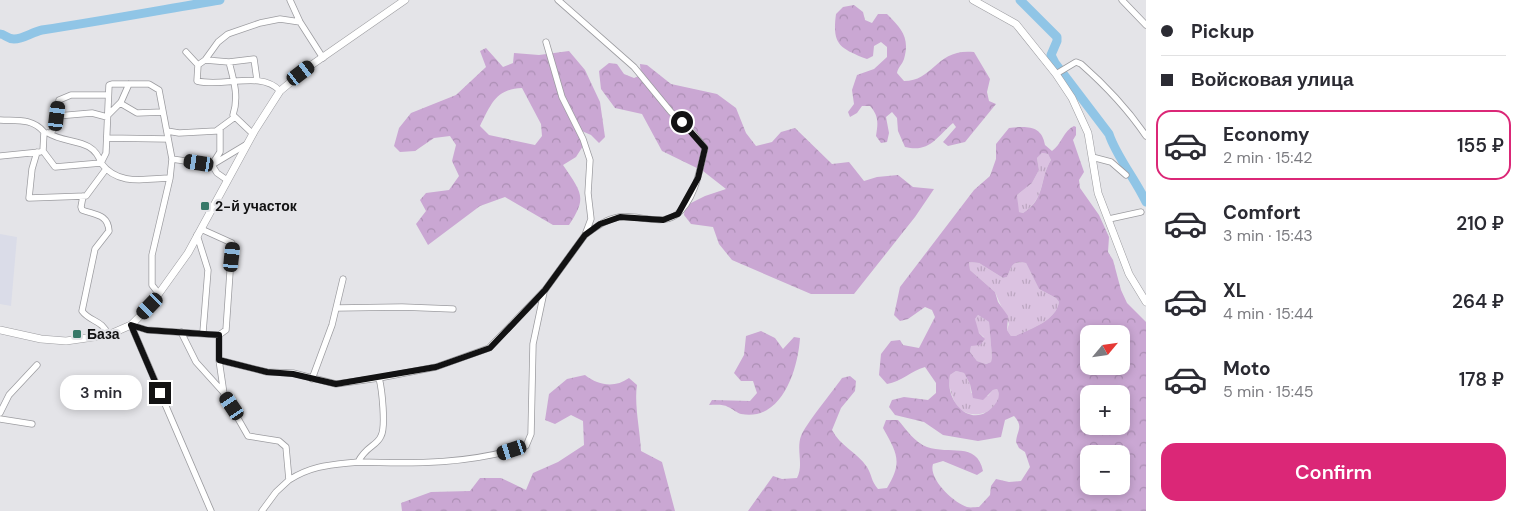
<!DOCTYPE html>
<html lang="en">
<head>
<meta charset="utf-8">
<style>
  body { margin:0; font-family:"DM Sans",sans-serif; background:#f7f7f7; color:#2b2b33; height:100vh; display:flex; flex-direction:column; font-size:19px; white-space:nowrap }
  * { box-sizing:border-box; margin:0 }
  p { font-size:16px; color:#7c7c81 }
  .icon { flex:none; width:28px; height:28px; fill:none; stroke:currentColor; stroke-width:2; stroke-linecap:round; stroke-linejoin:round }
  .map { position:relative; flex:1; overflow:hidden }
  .panel { display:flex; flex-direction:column; background:#fff; width:375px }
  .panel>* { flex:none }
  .top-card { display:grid; align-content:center; height:110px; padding:0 15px; background:#fff }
  .needle { width:32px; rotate:61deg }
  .tools { position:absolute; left:1080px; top:325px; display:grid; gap:10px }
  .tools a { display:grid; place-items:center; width:50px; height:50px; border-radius:10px; background:#fff; box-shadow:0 2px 8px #0003; font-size:25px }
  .end { position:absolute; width:22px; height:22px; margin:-11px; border:6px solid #121213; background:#fff; box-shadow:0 0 0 2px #fff }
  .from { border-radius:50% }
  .bubble { position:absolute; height:35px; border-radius:15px; background:#fff; box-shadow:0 2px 8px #0003; font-size:16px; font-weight:600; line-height:35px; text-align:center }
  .car { position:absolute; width:15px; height:30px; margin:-15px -8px; border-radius:6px; box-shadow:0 0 4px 1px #0007; background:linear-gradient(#222 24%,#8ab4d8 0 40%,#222 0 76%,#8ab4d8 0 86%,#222 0) }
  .top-card b { display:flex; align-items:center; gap:18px; height:48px; font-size:19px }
  .top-card b+b { border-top:1px solid #e1e1e2 }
  .top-card i { width:12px; height:12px; background:#2b2b33 }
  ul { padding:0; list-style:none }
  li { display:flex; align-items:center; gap:15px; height:70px; margin:0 10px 8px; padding:0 5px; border:2px solid transparent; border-radius:15px }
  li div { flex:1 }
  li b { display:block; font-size:19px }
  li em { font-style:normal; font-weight:600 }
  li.selected { border-color:#db2777 }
  li>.icon { width:45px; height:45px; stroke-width:1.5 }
  .cta { display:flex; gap:10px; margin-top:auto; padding:10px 15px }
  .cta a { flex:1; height:58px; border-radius:15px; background:#db2777; color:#fff; font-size:20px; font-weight:600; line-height:58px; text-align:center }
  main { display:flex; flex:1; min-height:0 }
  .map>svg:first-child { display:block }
  .built { fill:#dadce8 }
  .grass { fill:url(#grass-tufts) }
  .forest { fill:url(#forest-crowns); fill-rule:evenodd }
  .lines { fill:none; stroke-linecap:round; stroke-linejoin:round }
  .river { stroke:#90c5e6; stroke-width:9 }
  .minor-casing { stroke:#9c9ca0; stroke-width:7 }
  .tertiary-casing { stroke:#9c9ca0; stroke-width:8 }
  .minor { stroke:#fff; stroke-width:5.5 }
  .tertiary { stroke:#fff; stroke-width:7 }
  .route { stroke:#121213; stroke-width:6 }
  .poi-dot { fill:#377868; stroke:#e4e4e8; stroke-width:2 }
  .labels { text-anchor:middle; stroke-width:4.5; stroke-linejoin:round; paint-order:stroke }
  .poi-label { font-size:14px; font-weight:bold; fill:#121213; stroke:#e4e4e8; text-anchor:start }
</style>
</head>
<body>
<main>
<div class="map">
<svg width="1146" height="511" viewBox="0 0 1146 511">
  <defs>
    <pattern id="grass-tufts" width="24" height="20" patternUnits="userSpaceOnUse" patternTransform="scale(1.25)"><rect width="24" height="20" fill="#dbc2e1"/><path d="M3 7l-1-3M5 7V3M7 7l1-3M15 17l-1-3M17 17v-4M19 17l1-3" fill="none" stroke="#bba6c0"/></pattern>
    <pattern id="forest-crowns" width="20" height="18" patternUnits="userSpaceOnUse" patternTransform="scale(1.25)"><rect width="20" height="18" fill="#caa7d3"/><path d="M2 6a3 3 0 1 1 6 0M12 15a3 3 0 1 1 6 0" fill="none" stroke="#ac8fb4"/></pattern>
  </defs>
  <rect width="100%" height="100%" fill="#e4e4e8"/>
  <path class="built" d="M0,234L17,237L11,306L0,304Z"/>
  <path class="grass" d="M1042,153L1048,154L1051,160C1039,179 1046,198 1023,213L1018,212L1017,195L1032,183L1039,170L1037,158Z
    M969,262L979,263L1003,278L1007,277C1012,267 1011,260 1026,263L1039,289L1056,298L1059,302C1056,321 1030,329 1015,336H1011L1007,330L1009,324L995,292L970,270Z
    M978,315L989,322L992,357L991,362L986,364L977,361L970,352L971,346L984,337C977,332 975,327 975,319Z
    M956,371L964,373L970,384L971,393L988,396L993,390L997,389C1009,410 964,429 953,398C950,389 948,384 950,375Z"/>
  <path class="forest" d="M854,5L863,12L865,20L872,23L878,14H887C902,29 910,38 904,59C902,65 898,67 897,73L904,81C934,81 936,48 974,52L990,79L987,92L989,101L996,104L965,142L948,146L943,142L956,127L953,123C936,138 929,153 905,147L898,131L897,118L892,112L886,117L889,133L887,142L881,143L876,136C878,123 879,116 870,106H862L857,113L850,117L848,112L854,104L852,90L857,75L874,69L887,57V47L881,42L874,46L873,56L867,59C839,48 832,44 836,14L843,7Z
    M486,48L503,67L513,63L514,53L539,55L569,51L585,70L600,102L605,137L599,143L591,135L575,128L583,146L576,157L563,165C581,192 588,197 569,225H553L505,197L480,206L428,245L416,224L426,211L420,200L426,193L449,190L459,176L452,161L456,145L450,136L434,138L415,151L400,152L394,146L399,128L411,113L456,95L486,67L480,51ZM522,88L541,124L542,136L535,145L489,135L480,126C491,104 496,89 522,88Z
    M609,63L617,64L624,74L634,78L641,75L640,64L647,65L671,84L717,94L736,108L746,133L756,146L772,142L781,132L795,128L832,164L849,162L864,181L877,177L898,175L913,187L934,189L915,217L854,294H811L732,260L719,244L713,227L691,224L684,215L685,206L705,196L726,189L703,171L662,151L642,114L615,108L601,89L599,71Z
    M1074,126L1076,127V135L1073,140L1084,172L1079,180L1080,188L1099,215L1109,237L1108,252L1113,260L1121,290L1127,303L1146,322V511H748L773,476L782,479L797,478C804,465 796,450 801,436C805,425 833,391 842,378L850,376L856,381L855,391L841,408L832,430C840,446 857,452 867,467C872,475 871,481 878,489L887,488C903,462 897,453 883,428L886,420H898C906,429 915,443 927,447C949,455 977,441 983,471L977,475L943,461L933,464C928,479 954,503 967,507C970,508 976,507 979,507L990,495L991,486L996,479L1009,482L1021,481L1030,467L1025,452L1019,448L1016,442C1017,430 1024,427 1014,416L1005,420L1001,437L978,441L943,435L924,422L895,415L889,407L892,400L904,397L928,400L936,393V383L925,367C911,371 901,382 887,384L879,375L881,354L891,341L900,340L903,345L919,348L935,317L932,310L925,307L908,319L900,321L894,315L900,287L974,190L990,176L996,159V144L1009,128C1026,126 1042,125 1045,145L1052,151C1061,145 1064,130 1074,126ZM1042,153L1048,154L1051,160C1039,179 1046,199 1023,213L1019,212L1017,195L1032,183L1039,170L1037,158ZM969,262L979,263L1003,278L1007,277C1012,267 1011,260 1026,263L1039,289L1056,298L1059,302C1056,321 1030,329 1015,336H1011L1007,330L1008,316L998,302L995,292L970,270ZM978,315L989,322L992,357L991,362L986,364L977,361L970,352L971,346L980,345L985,339L979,333L975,319ZM1089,334H1121V366H1089ZM956,371L964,373L970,384L973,398L983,400L993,390L997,389C1000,394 999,398 996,403C975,432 944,404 950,375ZM1089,394H1121V426H1089ZM1089,454H1121V486H1089Z
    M761,331L775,338L783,349L794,337L800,338C798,369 782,422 741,414C737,413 733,409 728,407C723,404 715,405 709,405L712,400L750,401L757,393L753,381H741L734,373L744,355L746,336Z
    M585,375C599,386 615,388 629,378L637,385C634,404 640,430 641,451L662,462L675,511H402L401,503L431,492L470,491L480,478H501L526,490L533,473L558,462L584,445L583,421L571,415L555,424L545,420L549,394L567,379Z"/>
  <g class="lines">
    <path class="river" d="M1020,0L1057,37V41L1051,55L1055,63L1109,134C1116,156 1136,180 1146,202
      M0,34C5,34 7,39 14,39C24,39 32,32 42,30C102,21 161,10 220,0"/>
    <g class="minor-casing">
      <path id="minor" d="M290,0L300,22L323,58
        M558,0L634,67L671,112L692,132L705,148C700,169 695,201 676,215C661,226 636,214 619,217C606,219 596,227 585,235
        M1122,0L1146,25
        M186,52L198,65L197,81C223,88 261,70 280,91
        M205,60L218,42L228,34L260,23L280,19L300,22
        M229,62C234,81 239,97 233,115L253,134
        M198,65L205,60L229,62L254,59L257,80
        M1056,74L1076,62L1081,64C1106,86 1127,108 1146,136
        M120,103L137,113L163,112
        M108,115L121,102L129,84
        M57,116L92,113L107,117
        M0,120C17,121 32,118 44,132L43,151L55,167L101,163C118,186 144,179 170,178L172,159L212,165
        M167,131L179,133L216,131L235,117
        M48,133C67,145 93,137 101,163
        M50,134L56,126L59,100L71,95H108
        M107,138L168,139
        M37,152L32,169L29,198L86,196L106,169
        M0,156L40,152
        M1092,157L1111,162L1126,175
        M101,163L106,153L109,85L112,84H149L159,90L172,159
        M213,163L220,152V130
        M212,165L247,144
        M212,165L217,173L227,180
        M83,196L81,207L82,210C95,215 108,214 109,231L95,249L82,311C90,322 103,320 108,335
        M1109,219L1141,212
        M201,229L232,243L226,330L219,335
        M197,235L208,270L203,332
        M159,294L152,285V255L170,178
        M337,308L402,307L453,309
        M131,325L147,330L219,335V360L224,394L248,436L279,441L286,447L289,480L276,492L262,511
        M131,325L211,511
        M181,332L196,362L224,393
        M219,360L267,372L293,373L336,384L379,378C382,389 386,427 381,436C377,446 366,446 358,462C331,465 313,465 289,480
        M379,378L436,367L489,348L545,290L585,235L591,219L588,193L590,160L583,139L562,97L546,42
        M312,379L332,325L343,279
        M0,413L9,395L37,365
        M0,419L32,424
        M358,462C416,464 471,464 526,446L531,434L533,344L544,292"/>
    </g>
    <g class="tertiary-casing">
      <path id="tertiary" d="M973,0L1016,24L1056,74L1072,98L1088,133L1098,193L1129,274L1146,302
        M0,330L41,339L66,341L108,335L131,325L150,306L188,253L255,130L280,91L310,66L405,0"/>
    </g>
    <use href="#minor" class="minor"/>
    <use href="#tertiary" class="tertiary"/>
  </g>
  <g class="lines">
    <path class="route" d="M160,393L131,325L147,330L219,335V360L267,372L293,374L336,384L436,367L490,348L545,290L585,235L600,224L620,217L663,220L678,214L698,178L705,148L682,122"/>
  </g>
  <g class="poi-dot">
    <rect x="200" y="201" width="10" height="10" rx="2.5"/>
    <rect x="72" y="329" width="10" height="10" rx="2.5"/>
  </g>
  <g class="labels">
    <g class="poi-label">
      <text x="215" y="211">2-й участок</text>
      <text x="87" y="339">База</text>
    </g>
  </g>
</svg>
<div class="tools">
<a><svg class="needle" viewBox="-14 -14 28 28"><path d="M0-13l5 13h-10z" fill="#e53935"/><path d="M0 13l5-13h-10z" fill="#7c7c81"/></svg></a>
<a>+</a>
<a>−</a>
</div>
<i class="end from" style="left:682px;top:122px"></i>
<i class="end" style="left:160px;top:393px"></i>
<div class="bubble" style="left:60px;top:375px;width:82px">3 min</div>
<i class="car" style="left:301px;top:73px;rotate:53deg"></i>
<i class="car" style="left:57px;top:116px;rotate:7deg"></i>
<i class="car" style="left:199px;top:163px;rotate:279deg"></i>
<i class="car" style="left:232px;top:257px;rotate:6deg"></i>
<i class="car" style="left:150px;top:306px;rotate:224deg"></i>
<i class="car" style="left:232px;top:406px;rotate:326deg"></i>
<i class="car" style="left:512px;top:450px;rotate:252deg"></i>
</div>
<section class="panel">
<div class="top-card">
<b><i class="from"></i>Pickup</b>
<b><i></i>Войсковая улица</b>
</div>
<ul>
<li class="selected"><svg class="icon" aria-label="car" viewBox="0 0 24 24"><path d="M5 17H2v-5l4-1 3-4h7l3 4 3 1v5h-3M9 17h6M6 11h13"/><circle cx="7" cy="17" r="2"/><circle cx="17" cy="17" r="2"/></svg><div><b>Economy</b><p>2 min · 15:42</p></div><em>155 ₽</em></li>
<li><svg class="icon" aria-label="car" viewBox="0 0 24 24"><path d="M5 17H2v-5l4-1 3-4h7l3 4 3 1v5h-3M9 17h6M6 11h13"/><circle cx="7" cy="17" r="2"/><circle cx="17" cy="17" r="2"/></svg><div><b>Comfort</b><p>3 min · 15:43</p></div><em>210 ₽</em></li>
<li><svg class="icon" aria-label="car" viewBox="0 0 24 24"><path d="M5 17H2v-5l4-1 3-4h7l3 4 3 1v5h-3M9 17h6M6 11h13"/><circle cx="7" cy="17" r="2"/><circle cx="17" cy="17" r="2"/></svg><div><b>XL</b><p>4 min · 15:44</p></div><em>264 ₽</em></li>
<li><svg class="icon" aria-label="car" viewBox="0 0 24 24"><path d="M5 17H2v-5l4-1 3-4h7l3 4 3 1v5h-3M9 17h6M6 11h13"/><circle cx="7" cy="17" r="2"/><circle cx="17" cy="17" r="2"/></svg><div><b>Moto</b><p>5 min · 15:45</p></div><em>178 ₽</em></li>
</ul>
<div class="cta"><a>Confirm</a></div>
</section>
</main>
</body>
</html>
